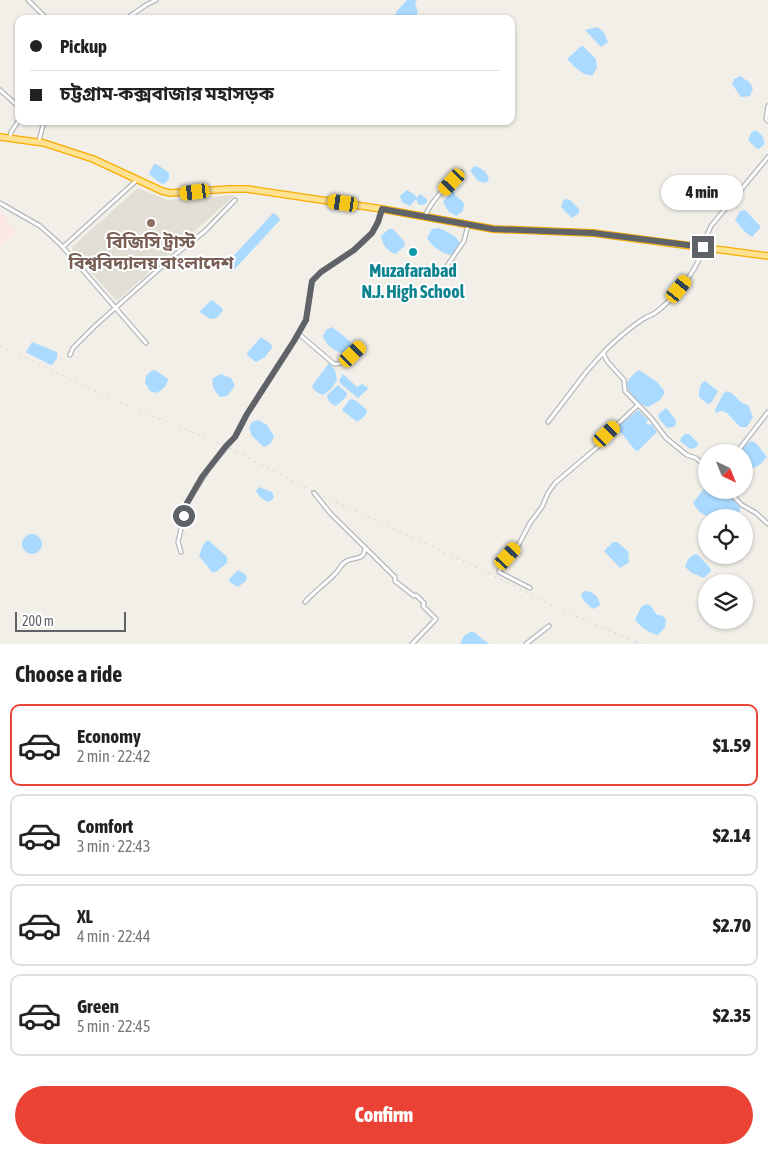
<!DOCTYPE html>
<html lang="en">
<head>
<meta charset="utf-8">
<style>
  body { margin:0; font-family:"Asap Condensed","Noto Sans Bengali",sans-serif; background:#f6f6f6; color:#222; height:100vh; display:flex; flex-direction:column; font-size:19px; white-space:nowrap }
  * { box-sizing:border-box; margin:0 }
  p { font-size:16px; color:#767676 }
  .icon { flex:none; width:28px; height:28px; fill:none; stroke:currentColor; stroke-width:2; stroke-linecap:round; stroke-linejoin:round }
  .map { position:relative; height:644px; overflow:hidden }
  .panel { display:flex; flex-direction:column; background:#fff; flex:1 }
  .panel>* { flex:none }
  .top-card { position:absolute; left:15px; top:15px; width:500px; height:110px; border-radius:10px; box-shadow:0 1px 4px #0004; display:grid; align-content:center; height:110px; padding:0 15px; background:#fff }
  .needle { width:32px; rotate:137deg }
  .fabs { position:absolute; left:698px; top:444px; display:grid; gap:10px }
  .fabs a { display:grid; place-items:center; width:55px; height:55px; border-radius:50%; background:#fff; box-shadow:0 1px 4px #0004; font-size:25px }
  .scale { position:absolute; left:15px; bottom:12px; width:111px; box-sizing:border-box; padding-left:5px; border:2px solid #5f6368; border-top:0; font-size:14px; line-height:18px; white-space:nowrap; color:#5f6368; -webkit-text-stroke:4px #fff; paint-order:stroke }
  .end { position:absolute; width:22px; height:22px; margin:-11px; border:6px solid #5f6368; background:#fff; box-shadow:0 0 0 2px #fff }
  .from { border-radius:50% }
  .bubble { position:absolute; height:35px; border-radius:18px; background:#fff; box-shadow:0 1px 4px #0004; font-size:16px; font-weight:800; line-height:35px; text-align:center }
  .car { position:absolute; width:15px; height:30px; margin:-15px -8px; border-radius:6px; box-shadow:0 0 4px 1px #0007; background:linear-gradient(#f5c518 24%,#345 0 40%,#f5c518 0 76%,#345 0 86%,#f5c518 0) }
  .top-card b { display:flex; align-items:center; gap:18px; height:48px; font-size:19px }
  .top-card b+b { border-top:1px solid #e0e0e0 }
  .top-card i { width:12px; height:12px; background:#222 }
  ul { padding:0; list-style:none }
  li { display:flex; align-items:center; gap:15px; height:82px; margin:0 10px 8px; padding:0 5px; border:2px solid #e0e0e0; border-radius:10px }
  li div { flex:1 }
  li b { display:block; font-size:19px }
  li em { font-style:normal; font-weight:800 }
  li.selected { border-color:#ea4335 }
  li>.icon { width:45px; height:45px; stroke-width:1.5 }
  h2 { padding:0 15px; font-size:22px; line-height:60px }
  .primary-button { display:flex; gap:10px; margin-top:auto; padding:10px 15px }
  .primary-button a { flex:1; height:58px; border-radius:30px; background:#ea4335; color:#fff; font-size:20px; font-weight:800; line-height:58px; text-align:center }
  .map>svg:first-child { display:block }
  .education { fill:#e1ded6 }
  .medical { fill:#fce8e6 }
  .water { fill:#aadaff }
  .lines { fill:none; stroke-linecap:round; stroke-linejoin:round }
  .stream { stroke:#aadaff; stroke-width:1 }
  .street-casing { stroke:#b5b8bc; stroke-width:5.5 }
  .highway-casing { stroke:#f9ab00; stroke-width:8 }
  .street { stroke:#fff; stroke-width:3 }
  .highway { stroke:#fde293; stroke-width:5.5 }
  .rail { stroke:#b6b7b8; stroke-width:1; stroke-dasharray:1 6; stroke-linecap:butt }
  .route { stroke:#5f6368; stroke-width:6 }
  .education-dot { fill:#8d6e63; stroke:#fff; stroke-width:2 }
  .culture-dot { fill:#0f9aa8; stroke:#fff; stroke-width:2 }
  .labels { text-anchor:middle; stroke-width:4; stroke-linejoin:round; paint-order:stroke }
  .education-label { font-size:18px; font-weight:bold; fill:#785e54; stroke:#fff }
  .culture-label { font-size:18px; font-weight:bold; fill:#0d838f; stroke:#fff }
</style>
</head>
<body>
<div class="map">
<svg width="768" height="644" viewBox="0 0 768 644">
  <rect width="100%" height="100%" fill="#f1efe8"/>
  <path class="education" d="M138,188L167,200L235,195L117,301L72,251V247Z"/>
  <path class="medical" d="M0,211L18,233L0,245Z"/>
  <path class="water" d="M407,0H417L415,2L418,13L412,19H393L397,11Z
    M597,27L603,31L608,42L601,47L585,30Z
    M583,46L596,59L597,68L593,75C583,77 574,66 567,59L580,47Z
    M740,76L749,82L753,88L750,96L741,97L732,84L734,79Z
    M755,130C761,134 765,137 764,145L759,149L756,148L748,140L751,133Z
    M154,164L158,165L169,173V179L164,184L160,183L149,174Z
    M474,166C481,167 487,172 489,179L486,183L478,181L471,172L470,171Z
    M407,190L415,195L416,198L420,194L427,199V203L422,205L418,204L416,199L410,206L402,202L400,196Z
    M452,191L455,192V195L464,203L463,211L456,216L449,212L443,202Z
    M566,199L570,200L579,209V213L572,218L561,207L563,201Z
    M745,210L761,227L752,237L744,231L735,220L740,211Z
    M273,213L277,215L280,220L232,272L225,266L227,263Z
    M439,228C447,232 456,235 460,243L454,254L451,255C442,254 432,246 427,238L432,229Z
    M389,229H393L404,241L405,246L395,254C387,251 382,244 381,236Z
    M212,300L222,308L223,311L216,318L210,319L200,312L201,310Z
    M332,327L351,342C351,348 348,351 342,353C334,351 325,344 323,336L326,330Z
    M261,337L271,344L272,348L265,357L256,362L248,356L247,353Z
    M32,342L57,352V358L53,364L51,365L27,353L26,352Z
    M329,363L335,370L337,380L331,389L323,395C318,393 314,391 312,386Z
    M155,370L168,379C167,386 162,391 155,393L150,391L145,383L146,376L151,371Z
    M639,370L657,382L665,392L660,400L648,407C643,406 639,402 635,398C622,385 626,380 639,370Z
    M221,374L231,378L235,386L227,396L220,397C215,392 211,385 213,378Z
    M343,374L357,387L362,384L367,387L368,389L358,398L341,384L339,381Z
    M705,381L718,391L712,402L708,404L699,397C699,391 699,384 705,381Z
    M338,385L347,393L346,397L336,406C331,404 327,401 327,395Z
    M727,391C737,394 737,403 748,405L753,417L747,427H740L726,412L721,411L716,413L715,410L723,394Z
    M350,399L355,400L367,410C367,415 361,421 356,421L342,410Z
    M666,408L676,420V424L673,427L667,428L660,420L658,415Z
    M638,410L648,420L646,423L648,425L651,424L657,432L638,451L635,450L618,429L620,425Z
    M258,420L267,425L274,436C272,442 270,445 264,447L252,436L249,427L252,422Z
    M685,434H689L698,443L697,447L690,449L680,441L681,438Z
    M751,441L756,443L767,457L761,464L752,469L744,462V452H741L745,445Z
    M706,486V490H724L740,507V512L733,517C716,518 703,521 693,503Z
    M259,487L272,492L274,497L272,500L267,502L260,497L256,491Z
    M22 544a10 10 0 1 1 20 0a10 10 0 1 1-20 0Z
    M208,540L227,557V563L216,572H212L199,556L203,545Z
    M613,542H617L628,551L629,562L620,568L604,551Z
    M697,554L711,569V571L704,578L692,573L685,567C687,560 690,555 697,554Z
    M238,570L245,574L247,578L246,581L238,587L230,582L229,579Z
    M585,591C593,591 599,597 600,605L594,609C589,606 582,601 581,594Z
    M647,604L651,606L657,615H661L666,619L665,627L658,635C650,633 639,627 635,619L642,606Z
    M470,632H474L489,644H460L464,636Z"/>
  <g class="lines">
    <path class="stream" d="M636,642V644"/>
    <g class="street-casing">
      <path id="street" d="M28,0L47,19
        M126,19L146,5L156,0
        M0,90L19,107
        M768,106L766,119L768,121
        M10,138L11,132L19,120
        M39,141L44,121
        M0,203L40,226L60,244L146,343
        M425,216C433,198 448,185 461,172
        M702,246L711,226L768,157
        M63,247L137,180
        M703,248C697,271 675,298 655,313C652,315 648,316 645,318C633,325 612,343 603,353L607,361L624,380L625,391L651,418L666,438L687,455L696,458L706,467
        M447,266L464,241L468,225
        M299,334L334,364C345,365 354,353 362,346
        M70,355L73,348L95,326L176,254L205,231L235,200
        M548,422L587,371L603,353
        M737,452L768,412
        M727,490L742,505L756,513L768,524
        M314,493L331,514L395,577V581L414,596L416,595L424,603L423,606L436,619L412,644
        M181,552L178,542L187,503L209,468L235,437L247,414L294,341L306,320L312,281L321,272L354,250L372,233L378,222L382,210
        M530,588L499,572L502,564L519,544L530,523L542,507L548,493L555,483L607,439V434L638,405
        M305,602C314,592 325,584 335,574C338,571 341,565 345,562C353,556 365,562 365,547
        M526,644L549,626"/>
    </g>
    <g class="highway-casing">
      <path id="highway" d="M0,137L44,143L93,159L162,191L170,193L229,189H247L382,209L493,229L593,233L768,256"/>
    </g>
    <use href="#street" class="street"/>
    <use href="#highway" class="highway"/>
    <path class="rail" d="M0,346L117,401L226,446L304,487L491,574L559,609L641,644"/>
  </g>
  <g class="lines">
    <path class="route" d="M184,516L187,503L202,477L226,446L235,437L247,414L294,341L306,320L312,281L321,272L354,250L372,233L378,222L382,209L493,229L593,233L703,247"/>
  </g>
  <circle class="education-dot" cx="151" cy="223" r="5"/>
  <circle class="culture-dot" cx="413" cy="252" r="5"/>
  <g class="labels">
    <g class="education-label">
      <text x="151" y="248">বিজিসি ট্রাস্ট<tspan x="151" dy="21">বিশ্ববিদ্যালয় বাংলাদেশ</tspan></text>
    </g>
    <g class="culture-label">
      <text x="413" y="277">Muzafarabad<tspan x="413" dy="21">N.J. High School</tspan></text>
    </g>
  </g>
</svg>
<div class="fabs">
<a><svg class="needle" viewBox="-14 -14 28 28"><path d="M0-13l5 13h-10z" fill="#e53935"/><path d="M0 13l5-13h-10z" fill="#767676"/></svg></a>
<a><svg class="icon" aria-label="locate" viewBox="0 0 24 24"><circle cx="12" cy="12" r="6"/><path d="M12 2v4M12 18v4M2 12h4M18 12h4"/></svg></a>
<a><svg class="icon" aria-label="layers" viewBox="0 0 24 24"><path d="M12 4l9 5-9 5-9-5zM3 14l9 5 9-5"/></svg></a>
</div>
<div class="scale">200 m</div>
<i class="end from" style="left:184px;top:516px"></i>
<i class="end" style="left:703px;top:247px"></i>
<div class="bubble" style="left:661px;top:175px;width:82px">4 min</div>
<i class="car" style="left:452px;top:182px;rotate:223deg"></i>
<i class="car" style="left:195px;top:192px;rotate:263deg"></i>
<i class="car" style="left:343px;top:203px;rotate:278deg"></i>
<i class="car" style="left:679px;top:289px;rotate:39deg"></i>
<i class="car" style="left:353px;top:354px;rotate:46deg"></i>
<i class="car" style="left:607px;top:434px;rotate:46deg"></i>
<i class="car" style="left:508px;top:556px;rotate:42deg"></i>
<div class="top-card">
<b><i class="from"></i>Pickup</b>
<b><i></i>চট্টগ্রাম-কক্সবাজার মহাসড়ক</b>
</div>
</div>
<section class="panel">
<h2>Choose a ride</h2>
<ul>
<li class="selected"><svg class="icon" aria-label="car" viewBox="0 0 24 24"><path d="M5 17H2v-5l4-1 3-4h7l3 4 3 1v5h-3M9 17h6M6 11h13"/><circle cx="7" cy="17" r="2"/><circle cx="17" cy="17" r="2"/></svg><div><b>Economy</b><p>2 min · 22:42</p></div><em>$1.59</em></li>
<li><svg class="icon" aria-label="car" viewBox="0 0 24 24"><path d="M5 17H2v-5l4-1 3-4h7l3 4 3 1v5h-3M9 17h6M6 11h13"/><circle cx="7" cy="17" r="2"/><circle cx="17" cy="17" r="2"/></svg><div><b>Comfort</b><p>3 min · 22:43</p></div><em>$2.14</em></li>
<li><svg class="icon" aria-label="car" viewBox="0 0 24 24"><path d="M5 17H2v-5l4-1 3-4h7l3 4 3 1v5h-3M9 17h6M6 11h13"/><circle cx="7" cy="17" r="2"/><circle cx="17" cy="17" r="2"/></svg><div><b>XL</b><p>4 min · 22:44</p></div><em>$2.70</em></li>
<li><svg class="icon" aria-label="car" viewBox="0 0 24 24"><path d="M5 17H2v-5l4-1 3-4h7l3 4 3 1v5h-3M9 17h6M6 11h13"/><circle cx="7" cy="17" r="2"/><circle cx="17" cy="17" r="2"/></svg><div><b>Green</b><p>5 min · 22:45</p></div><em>$2.35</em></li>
</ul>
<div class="primary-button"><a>Confirm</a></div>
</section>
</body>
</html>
